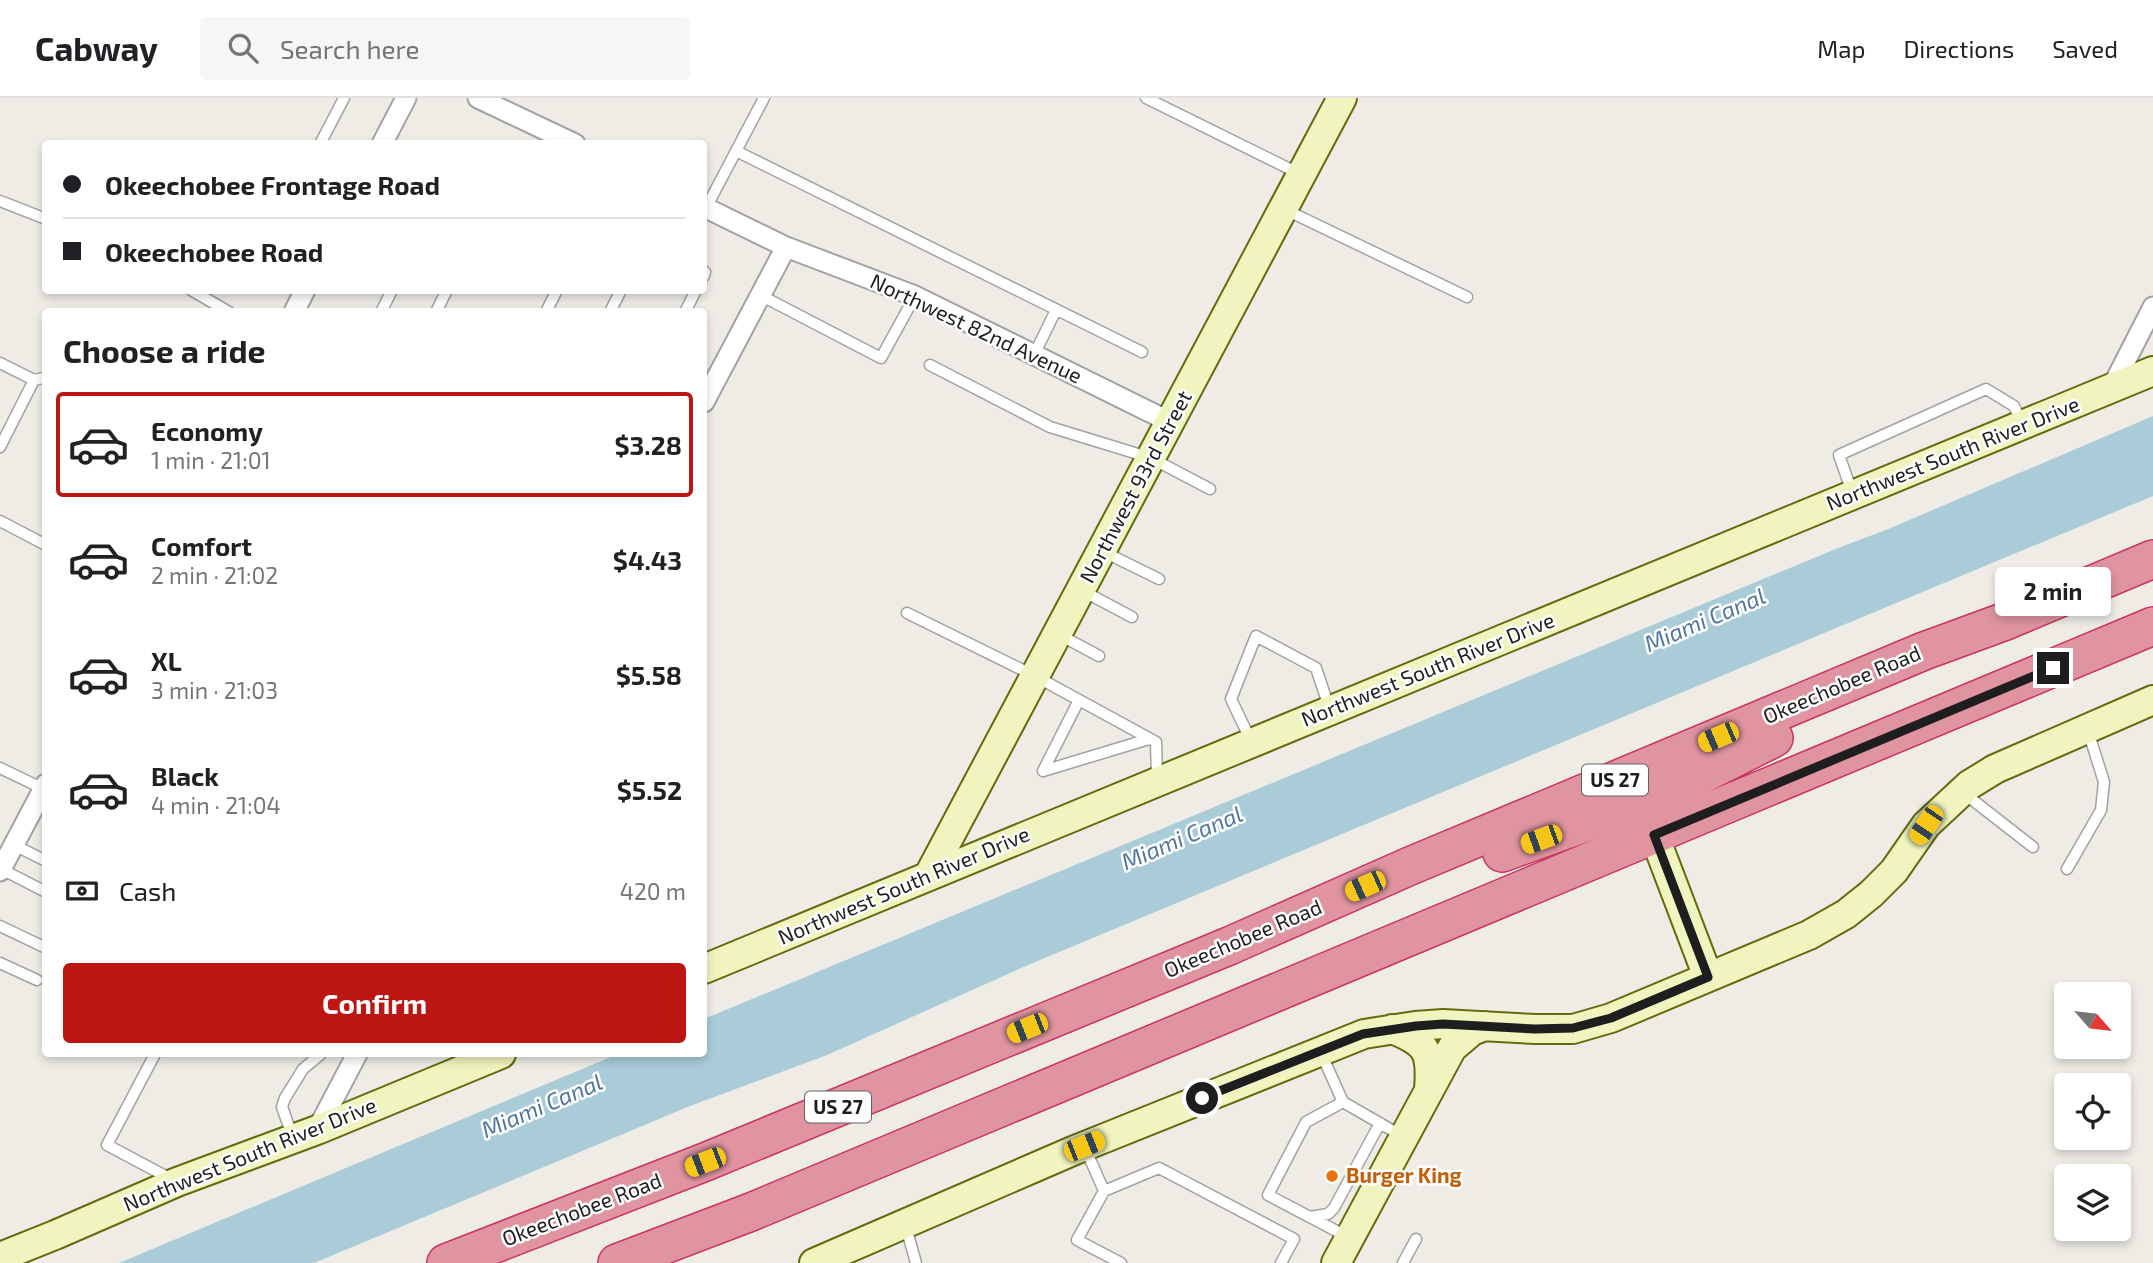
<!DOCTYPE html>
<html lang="en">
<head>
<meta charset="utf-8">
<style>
  body { margin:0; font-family:"Exo 2",sans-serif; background:#f6f6f6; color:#202124; height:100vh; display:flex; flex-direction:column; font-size:26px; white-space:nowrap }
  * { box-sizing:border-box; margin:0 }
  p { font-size:23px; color:#757577 }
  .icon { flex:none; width:38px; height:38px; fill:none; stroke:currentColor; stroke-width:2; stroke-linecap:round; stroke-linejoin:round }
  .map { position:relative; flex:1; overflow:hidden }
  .sheet { position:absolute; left:42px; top:210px; width:665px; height:749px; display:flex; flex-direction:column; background:#fff; border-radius:7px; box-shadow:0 4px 10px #0003 }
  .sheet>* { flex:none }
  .hud { position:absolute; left:42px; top:42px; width:665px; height:154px; border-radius:7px; box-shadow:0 4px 10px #0003; display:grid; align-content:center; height:154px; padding:0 21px; background:#fff }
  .needle { width:46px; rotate:118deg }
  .controls { position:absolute; left:2054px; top:884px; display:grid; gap:14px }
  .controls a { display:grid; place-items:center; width:77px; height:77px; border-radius:7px; background:#fff; box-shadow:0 4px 10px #0003; font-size:35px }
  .end { position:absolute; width:32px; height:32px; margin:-16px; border:9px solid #1e1e1e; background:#fff; box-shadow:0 0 0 4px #fff }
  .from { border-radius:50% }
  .bubble { position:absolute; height:49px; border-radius:7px; background:#fff; box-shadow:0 4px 10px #0003; font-size:23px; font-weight:700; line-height:49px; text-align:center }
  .car { position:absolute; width:21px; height:42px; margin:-21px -10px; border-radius:9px; box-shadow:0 0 5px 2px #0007; background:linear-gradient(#f5c518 24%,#345 0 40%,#f5c518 0 76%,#345 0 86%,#f5c518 0) }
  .hud b { display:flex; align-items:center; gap:24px; height:66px; font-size:26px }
  .hud b+b { border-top:2px solid #e0e0e0 }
  .hud i { width:18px; height:18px; background:#202124 }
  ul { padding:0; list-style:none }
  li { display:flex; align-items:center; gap:21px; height:105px; margin:0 14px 10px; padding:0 7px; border:4px solid transparent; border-radius:7px }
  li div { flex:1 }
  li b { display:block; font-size:26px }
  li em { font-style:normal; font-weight:700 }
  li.active { border-color:#bb1611 }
  li>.icon { width:63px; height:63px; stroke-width:1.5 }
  h2 { padding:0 21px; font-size:32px; line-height:84px }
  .pay { display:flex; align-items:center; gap:18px; height:77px; padding:0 21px; font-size:26px }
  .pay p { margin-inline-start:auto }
  .primary-button { display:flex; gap:14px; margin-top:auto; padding:14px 21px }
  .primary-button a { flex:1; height:80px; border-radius:7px; background:#bb1611; color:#fff; font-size:28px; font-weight:700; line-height:80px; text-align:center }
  header { display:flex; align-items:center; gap:42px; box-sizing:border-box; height:98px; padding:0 35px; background:#fff; border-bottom:2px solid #e0e0e0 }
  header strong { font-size:33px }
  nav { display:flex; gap:38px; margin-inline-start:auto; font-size:24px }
  .search { width:490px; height:63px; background:#f6f6f6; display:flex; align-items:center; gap:18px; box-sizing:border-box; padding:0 24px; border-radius:7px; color:#757577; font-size:26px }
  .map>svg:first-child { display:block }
  .water { fill:#a9ccd8 }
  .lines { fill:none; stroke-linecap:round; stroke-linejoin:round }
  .lane-casing { stroke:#a2a2a2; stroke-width:13 }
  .street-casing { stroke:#a2a2a2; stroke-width:23 }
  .secondary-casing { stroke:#606c0e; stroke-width:32 }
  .highway-casing { stroke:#cb3364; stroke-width:40 }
  .lane { stroke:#fff; stroke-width:10 }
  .street { stroke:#fff; stroke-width:19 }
  .secondary { stroke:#f0f4be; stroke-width:28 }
  .highway { stroke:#df94a0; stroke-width:37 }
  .route { stroke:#1e1e1e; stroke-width:9 }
  .food-dot { fill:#e8710a; stroke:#fff; stroke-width:2.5 }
  .labels { text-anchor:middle; stroke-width:5; stroke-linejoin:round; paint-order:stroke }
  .shield { fill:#fff; stroke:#626262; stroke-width:2 }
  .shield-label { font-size:19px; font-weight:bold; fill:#1e1e1e }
  .street-label { font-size:21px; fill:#1e1e1e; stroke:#fff }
  .food-label { font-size:21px; font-weight:bold; fill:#c56008; stroke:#fff; text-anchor:start }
  .water-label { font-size:23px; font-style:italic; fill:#50759f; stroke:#fff }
</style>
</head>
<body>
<header>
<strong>Cabway</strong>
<div class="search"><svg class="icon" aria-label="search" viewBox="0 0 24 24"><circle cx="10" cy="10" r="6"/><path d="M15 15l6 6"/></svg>Search here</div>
<nav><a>Map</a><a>Directions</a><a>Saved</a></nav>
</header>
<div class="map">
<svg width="2153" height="1165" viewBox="0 0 2153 1165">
  <rect width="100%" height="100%" fill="#eeece5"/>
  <path class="water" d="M2153,318V398L1028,867L827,957L690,1008L314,1165H119L618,956H704V921L1838,450L1886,432Z"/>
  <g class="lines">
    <g class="lane-casing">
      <path id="lane" d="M1146,0L1298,75
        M320,46L344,0
        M736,53L1142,254
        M0,103L46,121
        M706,110L764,0
        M1284,111L1467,199
        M704,173L705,174L704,178
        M191,192L229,214
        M760,197L881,260L915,198
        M381,214L392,192
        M436,214L447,192
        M546,214L557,192
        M610,214L621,192
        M685,214L696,192
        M1034,257L1056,212
        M0,265L34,282
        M930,267L1050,329L1151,360L1210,391
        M0,349L34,282L43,280L46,281
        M1852,394L1839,357L1986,291L2014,308L2022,325
        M0,423L46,447
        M1102,453L1159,481
        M1081,492L1132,519
        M907,515L1035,578L1156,644L1157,679
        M1058,536L1099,558
        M1079,602L1043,673L1149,641
        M1251,643L1231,601L1256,538L1316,570L1330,612
        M0,670L46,692
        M1965,696L2033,749
        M14,747L46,763
        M1,771L46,794
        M2067,771L2101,712L2104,684L2088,633
        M0,828L46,850
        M0,865L37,882
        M1321,955L1343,1004L1402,1038
        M155,956L107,1047L171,1081
        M1343,1004L1306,1024L1268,1097L1346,1138
        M292,1037L282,1009L285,1000L303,971L321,956
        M1086,1052L1104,1093L1159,1070L1294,1141L1281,1165
        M1104,1093L1077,1142L1121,1165
        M1310,1119L1328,1116L1334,1110L1380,1025
        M906,1129L916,1165
        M1403,1165L1416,1141"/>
    </g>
    <g class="street-casing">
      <path id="street" d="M478,0L575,46
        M382,46L406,0
        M704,109L786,149L915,198L1170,324
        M294,214L305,192
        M2111,291L2153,209
        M704,304L786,149
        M0,773L46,686
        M317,1032L357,956"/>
    </g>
    <g class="secondary-casing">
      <path id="secondary" d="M1654,737L1708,879
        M929,777L1342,0
        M704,871L2153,273
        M1392,931C1427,945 1432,953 1429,991
        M0,1159L55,1137L177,1084L317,1032L501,956
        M814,1165L1075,1052L1364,936L1415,928L1443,926L1535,931H1573L1611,920L1809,837L1846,816L1871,796L1894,773L1926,727L1969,687L1995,671L2153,602
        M1336,1165L1452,950L1472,933L1485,928"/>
    </g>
    <g class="highway-casing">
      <path id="highway" d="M1668,697L1687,684L1774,640
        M1502,755L1585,725L1687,684
        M446,1165L705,1064L1229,848L1410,768L1924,553L2003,524L2153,461
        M617,1165L751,1114L2153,528"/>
    </g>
    <use href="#lane" class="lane"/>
    <use href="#street" class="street"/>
    <use href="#secondary" class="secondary"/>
    <use href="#highway" class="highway"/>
  </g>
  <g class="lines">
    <path class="route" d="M1202,1000L1363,936L1416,928L1443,926L1535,931L1573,930L1611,920L1708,879L1654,737L2053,570"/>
  </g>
  <circle class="food-dot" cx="1332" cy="1078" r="7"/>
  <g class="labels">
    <g class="shield">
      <rect x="1582" y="666.5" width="66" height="31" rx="5"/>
      <rect x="805" y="993.5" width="66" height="31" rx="5"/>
    </g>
    <g class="shield-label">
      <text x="1615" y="689">US 27</text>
      <text x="838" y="1016">US 27</text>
    </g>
    <g class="street-label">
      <text transform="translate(976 231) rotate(25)" y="7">Northwest 82nd Avenue</text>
      <text transform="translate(1953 356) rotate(-22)" y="7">Northwest South River Drive</text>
      <text transform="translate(1136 389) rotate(-62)" y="7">Northwest 93rd Street</text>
      <text transform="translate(1428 572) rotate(-22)" y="7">Northwest South River Drive</text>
      <text transform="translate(1842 587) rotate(-23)" y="7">Okeechobee Road</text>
      <text transform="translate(904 788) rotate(-23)" y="7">Northwest South River Drive</text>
      <text transform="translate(1243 841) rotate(-23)" y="7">Okeechobee Road</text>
      <text transform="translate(250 1057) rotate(-22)" y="7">Northwest South River Drive</text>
      <text transform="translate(582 1112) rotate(-21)" y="7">Okeechobee Road</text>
    </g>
    <g class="food-label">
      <text x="1346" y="1085">Burger King</text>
    </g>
    <g class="water-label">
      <text transform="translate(1705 522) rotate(-23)" y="8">Miami Canal</text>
      <text transform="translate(1182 740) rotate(-23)" y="8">Miami Canal</text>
      <text transform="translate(542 1008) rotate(-23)" y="8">Miami Canal</text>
    </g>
  </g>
</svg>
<div class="controls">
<a><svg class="needle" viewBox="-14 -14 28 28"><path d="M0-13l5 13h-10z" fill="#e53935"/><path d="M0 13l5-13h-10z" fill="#757577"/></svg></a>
<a><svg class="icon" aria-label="locate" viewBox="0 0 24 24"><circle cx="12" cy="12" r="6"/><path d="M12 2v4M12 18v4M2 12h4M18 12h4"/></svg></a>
<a><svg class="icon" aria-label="layers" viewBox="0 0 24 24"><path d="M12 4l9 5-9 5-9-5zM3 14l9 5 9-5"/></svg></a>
</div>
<i class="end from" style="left:1202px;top:1000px"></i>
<i class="end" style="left:2053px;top:570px"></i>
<div class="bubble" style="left:1995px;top:469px;width:116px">2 min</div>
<i class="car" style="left:1718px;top:639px;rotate:247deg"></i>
<i class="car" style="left:1926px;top:727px;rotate:214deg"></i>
<i class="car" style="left:1541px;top:741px;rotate:250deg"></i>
<i class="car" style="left:1365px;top:788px;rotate:246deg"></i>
<i class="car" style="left:1027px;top:930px;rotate:248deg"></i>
<i class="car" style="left:1084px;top:1048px;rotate:68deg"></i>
<i class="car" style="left:705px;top:1064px;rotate:249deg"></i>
<div class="hud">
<b><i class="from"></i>Okeechobee Frontage Road</b>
<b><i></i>Okeechobee Road</b>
</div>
<section class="sheet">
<h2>Choose a ride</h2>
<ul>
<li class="active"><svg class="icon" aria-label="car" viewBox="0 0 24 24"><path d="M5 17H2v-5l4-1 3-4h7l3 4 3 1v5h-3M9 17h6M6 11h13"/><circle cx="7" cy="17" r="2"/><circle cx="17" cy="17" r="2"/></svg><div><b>Economy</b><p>1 min · 21:01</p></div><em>$3.28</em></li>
<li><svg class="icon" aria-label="car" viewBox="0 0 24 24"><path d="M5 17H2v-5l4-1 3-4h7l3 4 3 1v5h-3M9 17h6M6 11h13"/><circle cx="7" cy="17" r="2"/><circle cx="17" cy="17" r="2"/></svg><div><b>Comfort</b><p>2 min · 21:02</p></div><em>$4.43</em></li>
<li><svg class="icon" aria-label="car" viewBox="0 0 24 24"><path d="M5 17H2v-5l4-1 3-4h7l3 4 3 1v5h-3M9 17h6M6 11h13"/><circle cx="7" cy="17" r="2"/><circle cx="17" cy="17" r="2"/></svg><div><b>XL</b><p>3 min · 21:03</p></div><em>$5.58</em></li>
<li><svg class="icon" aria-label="car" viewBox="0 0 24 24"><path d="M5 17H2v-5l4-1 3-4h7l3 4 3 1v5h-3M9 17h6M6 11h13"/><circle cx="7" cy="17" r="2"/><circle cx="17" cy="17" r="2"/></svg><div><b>Black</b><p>4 min · 21:04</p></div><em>$5.52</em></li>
</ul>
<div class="pay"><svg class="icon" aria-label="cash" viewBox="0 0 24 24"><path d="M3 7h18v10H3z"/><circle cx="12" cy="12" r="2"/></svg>Cash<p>420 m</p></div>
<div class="primary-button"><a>Confirm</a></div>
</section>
</div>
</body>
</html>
